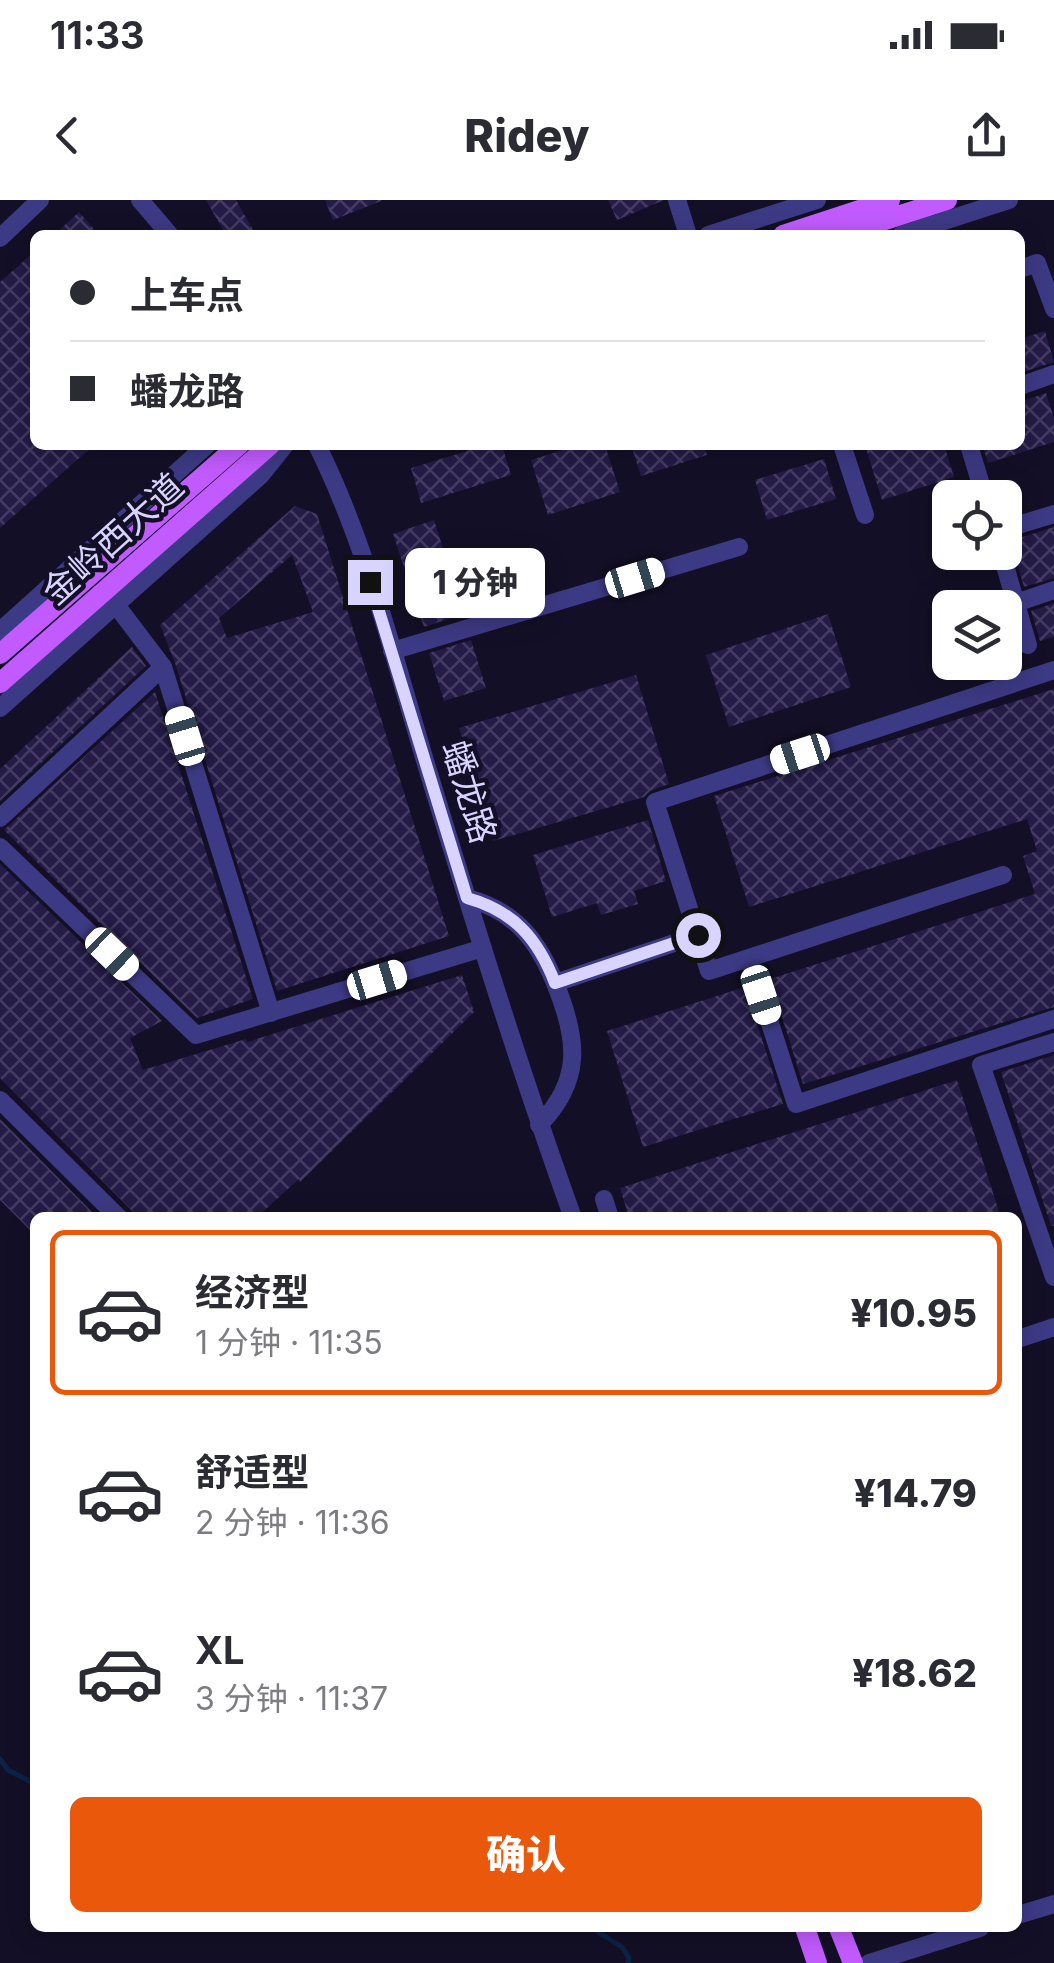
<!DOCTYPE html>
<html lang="zh">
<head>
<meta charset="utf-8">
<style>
  body { margin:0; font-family:Inter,"Noto Sans SC",sans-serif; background:#f7f7f7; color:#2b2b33; height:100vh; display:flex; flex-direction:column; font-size:38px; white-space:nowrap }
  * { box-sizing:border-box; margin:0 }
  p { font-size:32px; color:#7c7c81 }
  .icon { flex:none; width:55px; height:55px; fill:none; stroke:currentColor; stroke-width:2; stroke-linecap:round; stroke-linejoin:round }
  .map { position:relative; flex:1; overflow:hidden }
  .drawer { position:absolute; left:30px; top:1012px; width:992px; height:720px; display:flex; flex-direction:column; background:#fff; border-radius:15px; box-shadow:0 5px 25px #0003 }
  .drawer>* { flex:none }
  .banner { position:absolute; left:30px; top:30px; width:995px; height:220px; border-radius:15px; box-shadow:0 5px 25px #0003; display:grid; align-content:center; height:220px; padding:0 40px; background:#fff }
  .buttons { position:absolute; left:932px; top:280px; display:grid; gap:20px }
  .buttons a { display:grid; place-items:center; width:90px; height:90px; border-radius:15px; background:#fff; box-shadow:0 5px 25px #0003; font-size:50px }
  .end { position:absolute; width:45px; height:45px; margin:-22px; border:12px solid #d9d4ff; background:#111; box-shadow:0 0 0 5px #111 }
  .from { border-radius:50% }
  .bubble { position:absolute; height:70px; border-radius:15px; background:#fff; box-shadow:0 5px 25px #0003; font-size:32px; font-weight:800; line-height:70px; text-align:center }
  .car { position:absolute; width:30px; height:60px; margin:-30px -15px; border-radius:12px; box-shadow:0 0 8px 2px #0007; background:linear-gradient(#fff 24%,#345 0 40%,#fff 0 76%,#345 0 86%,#fff 0) }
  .banner b { display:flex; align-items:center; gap:35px; height:95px; font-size:38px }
  .banner b+b { border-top:2px solid #e1e1e2 }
  .banner i { width:25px; height:25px; background:#2b2b33 }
  ul { padding:18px 0 0; list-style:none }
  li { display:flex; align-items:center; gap:30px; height:165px; margin:0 20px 15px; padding:0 20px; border:5px solid transparent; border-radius:15px }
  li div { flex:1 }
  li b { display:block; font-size:38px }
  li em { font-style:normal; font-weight:800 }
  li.current { border-color:#ea580c }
  li>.icon { width:90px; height:90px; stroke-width:1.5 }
  .action { display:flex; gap:20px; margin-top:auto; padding:20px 40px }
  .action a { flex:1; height:115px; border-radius:15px; background:#ea580c; color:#fff; font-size:40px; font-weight:800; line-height:115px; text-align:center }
  .status { display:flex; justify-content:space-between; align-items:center; height:70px; padding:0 50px; background:#fff; direction:ltr }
  .status svg { height:28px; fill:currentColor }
  header { display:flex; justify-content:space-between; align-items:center; height:130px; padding:0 40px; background:#fff; font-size:45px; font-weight:800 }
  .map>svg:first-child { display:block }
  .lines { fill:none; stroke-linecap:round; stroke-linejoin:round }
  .stream { stroke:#0c2248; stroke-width:5 }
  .building { fill:url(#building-cross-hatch); fill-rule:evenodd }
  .minor { stroke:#3d3a85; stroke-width:18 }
  .major { stroke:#c25bff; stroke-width:20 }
  .route { stroke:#d9d4ff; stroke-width:12 }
  .labels { text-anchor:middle; stroke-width:9; stroke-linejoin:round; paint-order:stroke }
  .street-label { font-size:35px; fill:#d9d4ff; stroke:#130f26 }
</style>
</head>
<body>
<div class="status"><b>11:33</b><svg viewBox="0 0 49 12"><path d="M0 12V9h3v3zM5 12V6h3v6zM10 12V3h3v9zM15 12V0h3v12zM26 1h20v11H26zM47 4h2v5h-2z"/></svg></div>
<header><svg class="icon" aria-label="back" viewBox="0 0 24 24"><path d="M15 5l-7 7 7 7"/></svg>Ridey<svg class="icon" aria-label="share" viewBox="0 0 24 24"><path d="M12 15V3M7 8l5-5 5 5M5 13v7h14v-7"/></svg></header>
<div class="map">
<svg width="1054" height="1763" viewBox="0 0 1054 1763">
  <defs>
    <pattern id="building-cross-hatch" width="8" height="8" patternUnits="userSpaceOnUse" patternTransform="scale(2.5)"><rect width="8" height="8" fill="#241b47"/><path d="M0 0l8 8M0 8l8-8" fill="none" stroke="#433b63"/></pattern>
  </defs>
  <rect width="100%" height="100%" fill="#130f26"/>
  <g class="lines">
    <path class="stream" d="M0,1559L8,1570L35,1584
      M592,1728L622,1747L629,1758L628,1763"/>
  </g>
  <path class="building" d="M206,0H236L256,35H226Z
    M325,0H381V1L333,20Z
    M608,0H664L617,20Z
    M79,12L99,35H54Z
    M35,51V245H94L0,328V82Z
    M1045,131L1054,162L1020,173V139Z
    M1046,193L1054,218V242L988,263L982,245H1020V202Z
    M487,245H502L511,275L421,303L411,268Z
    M579,245H605L620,292L548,315L531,260Z
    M631,245H704L707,255L641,276Z
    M865,245H944L954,277L882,300Z
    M824,259L836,299L767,320L755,280Z
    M295,306L317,314L449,736L277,791L175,463L160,425ZM292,355L313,412L227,438L219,418Z
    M434,320L464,414L424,427L393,334Z
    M1054,327V378L1024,387L1013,349L1007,342Z
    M1054,403V437L1040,441L1031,411Z
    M828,414L851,487L729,527L706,455Z
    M471,440L486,488L444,501L429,453Z
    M132,447L146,466L0,601V569Z
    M636,475L669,584L650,591L644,597L493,641L459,528Z
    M1054,489V807L803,884L770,779L1035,694L1023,656L1037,651L1027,619L749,707L714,596Z
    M155,492L253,799L197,818L4,630Z
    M648,620L666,681L634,691L638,704L601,715L597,703L552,717L533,655Z
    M0,664L162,821L130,838L143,870L246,839L247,842L462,775L474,812L300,982L299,979L256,1018H139L0,878Z
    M745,787L783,904L643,947L607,831Z
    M1054,855V1026H1051L1001,872Z
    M957,880L1001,1018H629L620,988Z
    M0,919L98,1018H35V1035L0,1000Z"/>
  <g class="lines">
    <path class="minor" d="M140,0L170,35
      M677,0L688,35
      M708,35L817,0
      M901,35L1009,0
      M0,38L40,0
      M1020,69L1037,63L1054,109
      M1020,186L1054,174
      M317,245C365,342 392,450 423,554C470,709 518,865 573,1018
      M842,245L865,315
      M969,245L985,298
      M1005,329L1054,314
      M1001,352L1028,445
      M1016,403L1054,390
      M116,405L163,467L271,813
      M0,431L207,245
      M392,451L739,347
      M0,508L261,275L285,245
      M0,618L163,467
      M0,647L196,835L483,748
      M1003,675L709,771L655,602L1054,470
      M467,698C516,711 539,741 557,788C578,841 582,881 539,925
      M749,758L796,904L1054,819
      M555,783L698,735
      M1054,842L981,865L1054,1077
      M0,900L119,1018
      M604,999L610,1018
      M1018,1139L1054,1127
      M1018,1715L1054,1704
      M869,1763L980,1728"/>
    <path class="major" d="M783,35L890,0
      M839,35L947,0
      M0,454L239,245
      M0,483L270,245
      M805,1728L817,1763
      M839,1728L853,1763"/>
  </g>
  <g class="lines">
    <path class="route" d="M370,382L467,698C514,711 538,739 555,783L698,735"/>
  </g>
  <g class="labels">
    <g class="street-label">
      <text transform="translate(113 339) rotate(-42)" y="12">金岭西大道</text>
      <text transform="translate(469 592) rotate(73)" y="12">蟠龙路</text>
    </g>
  </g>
</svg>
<div class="buttons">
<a><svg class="icon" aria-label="locate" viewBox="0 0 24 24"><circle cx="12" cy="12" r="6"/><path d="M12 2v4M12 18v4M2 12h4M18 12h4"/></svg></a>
<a><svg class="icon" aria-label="layers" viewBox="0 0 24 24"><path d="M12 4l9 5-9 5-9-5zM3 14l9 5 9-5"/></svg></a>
</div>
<i class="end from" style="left:698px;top:735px"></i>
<i class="end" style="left:370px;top:382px"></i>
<div class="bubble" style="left:405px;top:348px;width:140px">1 分钟</div>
<i class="car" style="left:635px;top:378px;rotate:73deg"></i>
<i class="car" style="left:185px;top:536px;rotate:343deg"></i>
<i class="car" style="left:800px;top:554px;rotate:252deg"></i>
<i class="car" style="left:112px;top:754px;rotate:134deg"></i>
<i class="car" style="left:377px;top:780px;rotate:73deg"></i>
<i class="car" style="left:761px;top:795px;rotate:162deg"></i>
<div class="banner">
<b><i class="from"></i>上车点</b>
<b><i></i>蟠龙路</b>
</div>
<section class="drawer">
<ul>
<li class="current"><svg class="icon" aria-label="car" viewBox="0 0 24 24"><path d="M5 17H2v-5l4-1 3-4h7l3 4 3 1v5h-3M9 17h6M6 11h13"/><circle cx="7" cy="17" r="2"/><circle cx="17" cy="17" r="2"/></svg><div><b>经济型</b><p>1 分钟 · 11:35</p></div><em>¥10.95</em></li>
<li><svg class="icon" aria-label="car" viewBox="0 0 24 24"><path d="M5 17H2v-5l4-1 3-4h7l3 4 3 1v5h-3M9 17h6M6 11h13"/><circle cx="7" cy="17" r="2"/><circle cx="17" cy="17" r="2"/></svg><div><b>舒适型</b><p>2 分钟 · 11:36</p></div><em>¥14.79</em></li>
<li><svg class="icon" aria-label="car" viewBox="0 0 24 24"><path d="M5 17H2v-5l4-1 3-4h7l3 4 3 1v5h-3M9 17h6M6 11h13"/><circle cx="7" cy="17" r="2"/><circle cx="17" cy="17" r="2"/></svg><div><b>XL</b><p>3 分钟 · 11:37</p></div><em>¥18.62</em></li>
</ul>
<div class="action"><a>确认</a></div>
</section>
</div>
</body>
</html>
